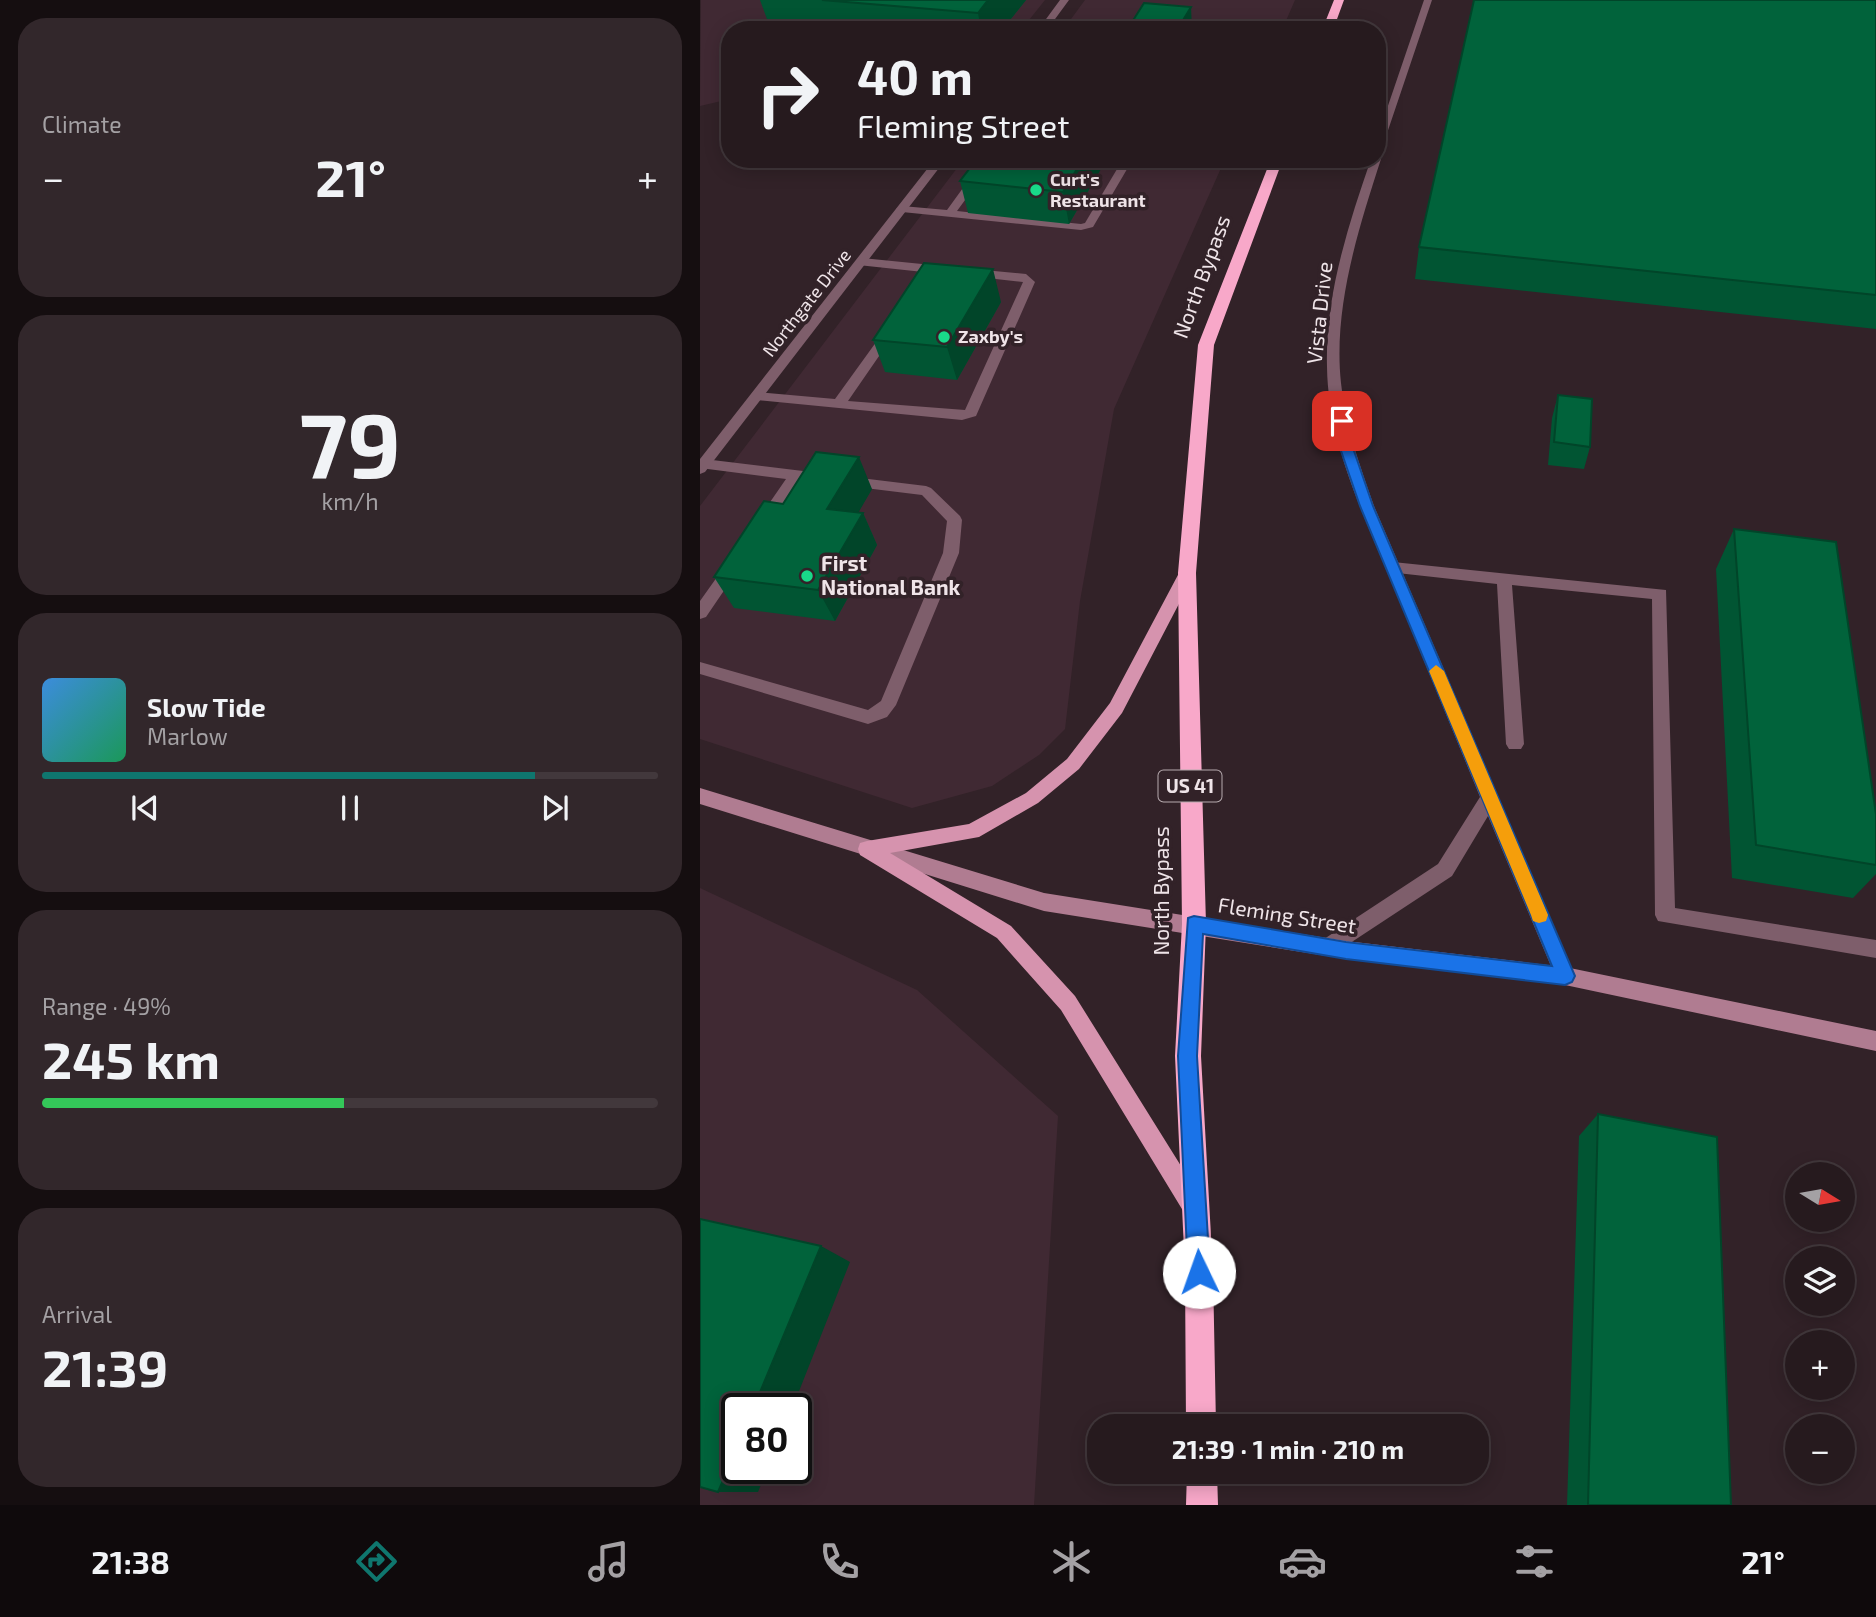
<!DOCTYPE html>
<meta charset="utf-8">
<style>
:root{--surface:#261a1e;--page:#32272b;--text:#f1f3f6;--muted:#a4a1a4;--line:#42383c;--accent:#0f766e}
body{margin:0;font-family:"Exo 2",sans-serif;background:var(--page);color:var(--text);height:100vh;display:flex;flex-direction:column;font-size:26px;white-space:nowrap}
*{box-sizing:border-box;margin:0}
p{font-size:23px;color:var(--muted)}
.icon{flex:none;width:38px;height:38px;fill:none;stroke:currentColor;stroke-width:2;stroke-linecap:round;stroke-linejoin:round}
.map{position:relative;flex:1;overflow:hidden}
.drawer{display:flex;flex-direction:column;gap:18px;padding:18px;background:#150e10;width:700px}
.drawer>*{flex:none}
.top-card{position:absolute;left:21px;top:21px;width:665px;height:147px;border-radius:28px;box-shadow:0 4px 18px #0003,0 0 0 2px var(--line);background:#261a1e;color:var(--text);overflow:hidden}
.needle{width:46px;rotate:101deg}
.tools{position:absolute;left:1085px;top:1162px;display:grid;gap:14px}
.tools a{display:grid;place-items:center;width:70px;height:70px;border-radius:50%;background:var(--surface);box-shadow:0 4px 18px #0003,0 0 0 2px var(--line);font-size:35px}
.speed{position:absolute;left:21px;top:1393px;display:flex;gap:14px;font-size:35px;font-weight:700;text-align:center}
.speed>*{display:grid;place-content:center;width:91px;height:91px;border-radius:50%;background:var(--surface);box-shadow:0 4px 18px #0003,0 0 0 2px var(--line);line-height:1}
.speed .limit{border:4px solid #111;border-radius:10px;background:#fff;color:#111}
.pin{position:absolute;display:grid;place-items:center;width:60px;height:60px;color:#fff;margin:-30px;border-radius:14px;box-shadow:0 4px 10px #0006}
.me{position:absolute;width:77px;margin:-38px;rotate:357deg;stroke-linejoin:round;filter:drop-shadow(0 0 5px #0008)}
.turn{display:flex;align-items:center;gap:24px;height:147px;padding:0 21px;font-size:32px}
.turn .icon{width:91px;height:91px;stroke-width:2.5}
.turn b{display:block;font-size:49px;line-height:60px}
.big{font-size:52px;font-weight:700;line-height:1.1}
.drawer .widget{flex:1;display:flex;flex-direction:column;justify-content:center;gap:10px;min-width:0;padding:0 24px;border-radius:28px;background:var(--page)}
.drawer .dial{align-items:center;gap:0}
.dial b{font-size:91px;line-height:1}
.song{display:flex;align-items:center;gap:21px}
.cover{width:84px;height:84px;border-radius:10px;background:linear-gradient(135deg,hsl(210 70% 55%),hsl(150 70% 35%))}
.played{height:7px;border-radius:4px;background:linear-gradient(90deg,var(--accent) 80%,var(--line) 80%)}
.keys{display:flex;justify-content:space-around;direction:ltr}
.heat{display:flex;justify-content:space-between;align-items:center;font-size:38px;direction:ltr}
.charge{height:10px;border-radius:5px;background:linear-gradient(90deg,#34c759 49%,var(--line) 0)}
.trip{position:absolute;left:387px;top:1414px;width:402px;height:70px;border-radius:28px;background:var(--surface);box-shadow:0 4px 18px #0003,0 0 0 2px var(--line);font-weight:700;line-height:70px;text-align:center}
.tabs{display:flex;height:112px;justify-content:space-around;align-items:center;background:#0f0a0c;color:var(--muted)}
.tabs .icon{width:49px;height:49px}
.tabs .selected{color:var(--accent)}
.tabs b{font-size:32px;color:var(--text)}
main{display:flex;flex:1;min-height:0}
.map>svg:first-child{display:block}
.built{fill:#402933;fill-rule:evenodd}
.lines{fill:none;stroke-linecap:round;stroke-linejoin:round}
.lane{fill:#7e5e6b;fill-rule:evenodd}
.street{fill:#7e5e6b;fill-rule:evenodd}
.secondary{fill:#b07c91;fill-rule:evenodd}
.primary{fill:#d693ae;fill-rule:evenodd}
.highway{fill:#f8a8c9;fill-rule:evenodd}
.wall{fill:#015533}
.shaded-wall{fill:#014529}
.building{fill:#01633b;stroke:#014529;stroke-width:2}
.route{fill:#1a73e8;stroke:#114b97;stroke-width:2}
.slow{fill:#f59e0b}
.poi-dot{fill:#19d989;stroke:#322228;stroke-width:2.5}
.labels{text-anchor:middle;stroke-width:7;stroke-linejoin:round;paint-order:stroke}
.far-poi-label{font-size:18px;font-weight:bold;fill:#efe4e8;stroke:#322228;text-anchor:start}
.far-street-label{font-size:18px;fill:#efe4e8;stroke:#322228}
.shield{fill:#322228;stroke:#b6aaae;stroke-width:2}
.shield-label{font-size:19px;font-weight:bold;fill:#efe4e8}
.street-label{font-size:21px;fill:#efe4e8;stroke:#322228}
.poi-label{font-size:21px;font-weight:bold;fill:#efe4e8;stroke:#322228;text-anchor:start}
</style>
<main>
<section class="drawer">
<div class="widget"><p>Climate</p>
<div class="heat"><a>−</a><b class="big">21°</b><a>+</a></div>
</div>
<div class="widget dial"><b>79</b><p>km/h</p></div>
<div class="widget">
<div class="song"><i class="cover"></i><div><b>Slow Tide</b><p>Marlow</p></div></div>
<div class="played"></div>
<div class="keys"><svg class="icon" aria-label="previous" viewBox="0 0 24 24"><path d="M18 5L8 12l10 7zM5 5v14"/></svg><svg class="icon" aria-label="pause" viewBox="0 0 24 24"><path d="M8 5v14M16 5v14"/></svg><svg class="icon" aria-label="next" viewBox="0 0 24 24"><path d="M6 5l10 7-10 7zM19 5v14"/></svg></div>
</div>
<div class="widget"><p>Range · 49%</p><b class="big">245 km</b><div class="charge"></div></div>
<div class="widget"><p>Arrival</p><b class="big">21:39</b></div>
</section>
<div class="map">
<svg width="1176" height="1505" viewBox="0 0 1176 1505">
<rect width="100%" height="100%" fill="#322228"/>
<path class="built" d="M1,0H345L321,30H30V99L0,106Z
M385,0H595L582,30H363Z
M264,159H525L414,409L380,601L365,729L339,755L292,786L212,808L0,739V506Z
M0,888L217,990L358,1116L334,1505H0ZM37,1409H96V1468H37Z"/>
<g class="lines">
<path class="lane" d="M346,23L400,27L404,30L343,28L341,26Z
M284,159H295L257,211L381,224L385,223L423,159H433L393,227L381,230L202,212L196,209L202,206L247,210Z
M162,258L242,266L248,270L242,274L158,265L156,262Z
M273,269L326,274L335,282L276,416L262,420L57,400L50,396L57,392L135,399L187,327L191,326L197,330L148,401L265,410L323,282L269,276V270Z
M4,459L226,486L231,488L260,516L262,520L259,553L196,705L187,717L168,724L0,674V662L168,710L181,701L243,553L247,521L222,495L100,480L69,525L64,526L57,521L86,479L0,468V460Z
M32,561L40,567L6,617L0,619V601L27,563Z
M693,562L966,590L975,908L1176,940V958L958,921L955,915L952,599L812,585L824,744L821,749H809L806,744L797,584L688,572L685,568L688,564Z"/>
<path class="street" d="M360,0H369L347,30H338Z
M724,0H732L679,157L681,159C658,230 633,308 641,383C645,425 660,466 674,506L875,976L872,983L865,985L858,983L788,816L752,876L635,953L628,956L621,953L618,947L621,941L738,864L780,797C751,726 722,656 693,585C664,516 628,443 627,367C625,296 648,226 671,159H677V138Z
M235,159H246L5,472L0,474V459Z"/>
<path class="secondary" d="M0,788L344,893L646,941L865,967L1176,1031V1051L865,985L646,959L344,911L0,804Z"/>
<path class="primary" d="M487,567L495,573L422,713L379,769L338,803L279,837L190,853L311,926L375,996L501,1198L504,1206L501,1214L493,1217L485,1214L361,1010L297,938L160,855L158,849L160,843L167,841L269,824L326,793L367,759L410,703L479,573Z"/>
<path class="highway" d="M634,0H644L633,30H622Z
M571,159H583L514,345L496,573L506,924L501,1056L513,1272L516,1426H486L485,1272L475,1056L482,924L478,573L498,345Z
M487,1472H517L518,1505H486Z"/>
</g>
<path class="wall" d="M60,0H326L302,30H71Z
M1176,0V329L715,279L719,247Z
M402,167L369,224L268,213L260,181Z
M301,302L257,380L185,372L173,340Z
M858,395L890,447L884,469L848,465L852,418Z
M172,489L158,512L163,513L177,545L135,621L34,608L14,577Z
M1034,529L1176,814V874L1153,898L1032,878L1016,569Z
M898,1114L1031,1505H867L879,1136Z"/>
<path class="shaded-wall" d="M288,0H326L302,30H281L278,13Z
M491,7L492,30H477Z
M383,159H401L402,167L369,224L363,192Z
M293,269L301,302L257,380L247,347Z
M159,457L172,489L142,541L127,509Z
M163,513L177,545L135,621L118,590Z
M121,1246L150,1262L92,1409H53Z
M37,1448V1468H68L58,1492H18Z"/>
<path class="building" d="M122,0H288L278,13Z
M774,0H1176V295L719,247Z
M444,3L491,7L477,30H427Z
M277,159H383L363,192L260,181Z
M224,263L293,269L247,347L173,340Z
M858,395L892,399L890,447L854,442Z
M116,452L159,457L127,509L163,513L118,590L14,577L64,501L83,504Z
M1034,529L1136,542L1176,814V865L1056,845Z
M898,1114L1017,1137L1031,1505H888Z
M0,1219L121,1246L53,1409H37V1448L18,1492L0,1487Z"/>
<path class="route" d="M642,417L648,421L653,448L673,506L875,976L872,982L865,985L646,959L503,934L497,1056L510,1272L506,1280L499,1283L491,1280L488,1272L478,1056L488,918L494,916L646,942L852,966L660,506L640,448L636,421Z"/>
<path class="slow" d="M736,665L744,671L848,915L846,921L839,923L833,921L831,915L729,671Z"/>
<g class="poi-dot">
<circle cx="336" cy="190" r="7"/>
<circle cx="244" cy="337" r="7"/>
<circle cx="107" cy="576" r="7"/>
</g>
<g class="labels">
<g class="far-poi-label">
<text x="350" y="186">Curt's<tspan x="350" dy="21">Restaurant</tspan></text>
<text x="258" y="343">Zaxby's</text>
</g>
<g class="far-street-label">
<text transform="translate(107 303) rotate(-52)" y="6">Northgate Drive</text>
</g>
<rect class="shield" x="458.5" y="770.5" width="63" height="31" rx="5"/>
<g class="shield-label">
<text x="490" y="793">US 41</text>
</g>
<g class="street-label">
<text transform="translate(502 277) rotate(-70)" y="7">North Bypass</text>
<text transform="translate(620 313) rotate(-84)" y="7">Vista Drive</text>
<text transform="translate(462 891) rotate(-90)" y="7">North Bypass</text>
<text transform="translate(587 916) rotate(9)" y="7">Fleming Street</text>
</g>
<g class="poi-label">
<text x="121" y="571">First<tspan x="121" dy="24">National Bank</tspan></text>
</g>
</g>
</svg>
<div class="tools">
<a><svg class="needle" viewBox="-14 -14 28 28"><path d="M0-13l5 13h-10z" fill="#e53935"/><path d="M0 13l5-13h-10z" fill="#a4a1a4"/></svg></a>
<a><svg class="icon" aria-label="layers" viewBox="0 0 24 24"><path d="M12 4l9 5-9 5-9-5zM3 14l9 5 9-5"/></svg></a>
<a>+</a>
<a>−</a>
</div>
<div class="speed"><div class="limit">80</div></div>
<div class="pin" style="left:642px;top:421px;background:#d93025"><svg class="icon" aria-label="arrive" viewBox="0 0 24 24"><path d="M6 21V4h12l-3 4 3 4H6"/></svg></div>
<svg class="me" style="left:499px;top:1272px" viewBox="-20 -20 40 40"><circle r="19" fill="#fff"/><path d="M0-13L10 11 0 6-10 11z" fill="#1a73e8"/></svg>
<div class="trip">21:39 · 1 min · 210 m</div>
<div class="top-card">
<div class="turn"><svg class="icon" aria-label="right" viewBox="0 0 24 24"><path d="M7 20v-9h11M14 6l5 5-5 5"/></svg><div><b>40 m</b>Fleming Street</div></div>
</div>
</div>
</main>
<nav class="tabs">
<b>21:38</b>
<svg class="icon selected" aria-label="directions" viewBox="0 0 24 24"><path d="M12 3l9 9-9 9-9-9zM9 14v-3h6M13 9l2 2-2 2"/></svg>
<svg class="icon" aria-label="music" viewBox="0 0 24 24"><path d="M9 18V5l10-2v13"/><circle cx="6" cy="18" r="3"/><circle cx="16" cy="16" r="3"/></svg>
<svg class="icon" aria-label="phone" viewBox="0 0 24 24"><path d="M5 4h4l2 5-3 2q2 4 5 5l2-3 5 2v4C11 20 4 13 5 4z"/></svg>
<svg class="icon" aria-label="climate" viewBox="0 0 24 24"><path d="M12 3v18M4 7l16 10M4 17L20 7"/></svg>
<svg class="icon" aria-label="car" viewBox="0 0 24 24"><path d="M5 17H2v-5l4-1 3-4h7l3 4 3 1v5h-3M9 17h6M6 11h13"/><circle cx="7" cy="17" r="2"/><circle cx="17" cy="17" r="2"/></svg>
<svg class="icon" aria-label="filters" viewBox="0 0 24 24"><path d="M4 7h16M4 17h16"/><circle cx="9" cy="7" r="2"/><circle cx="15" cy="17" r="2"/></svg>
<b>21°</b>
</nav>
